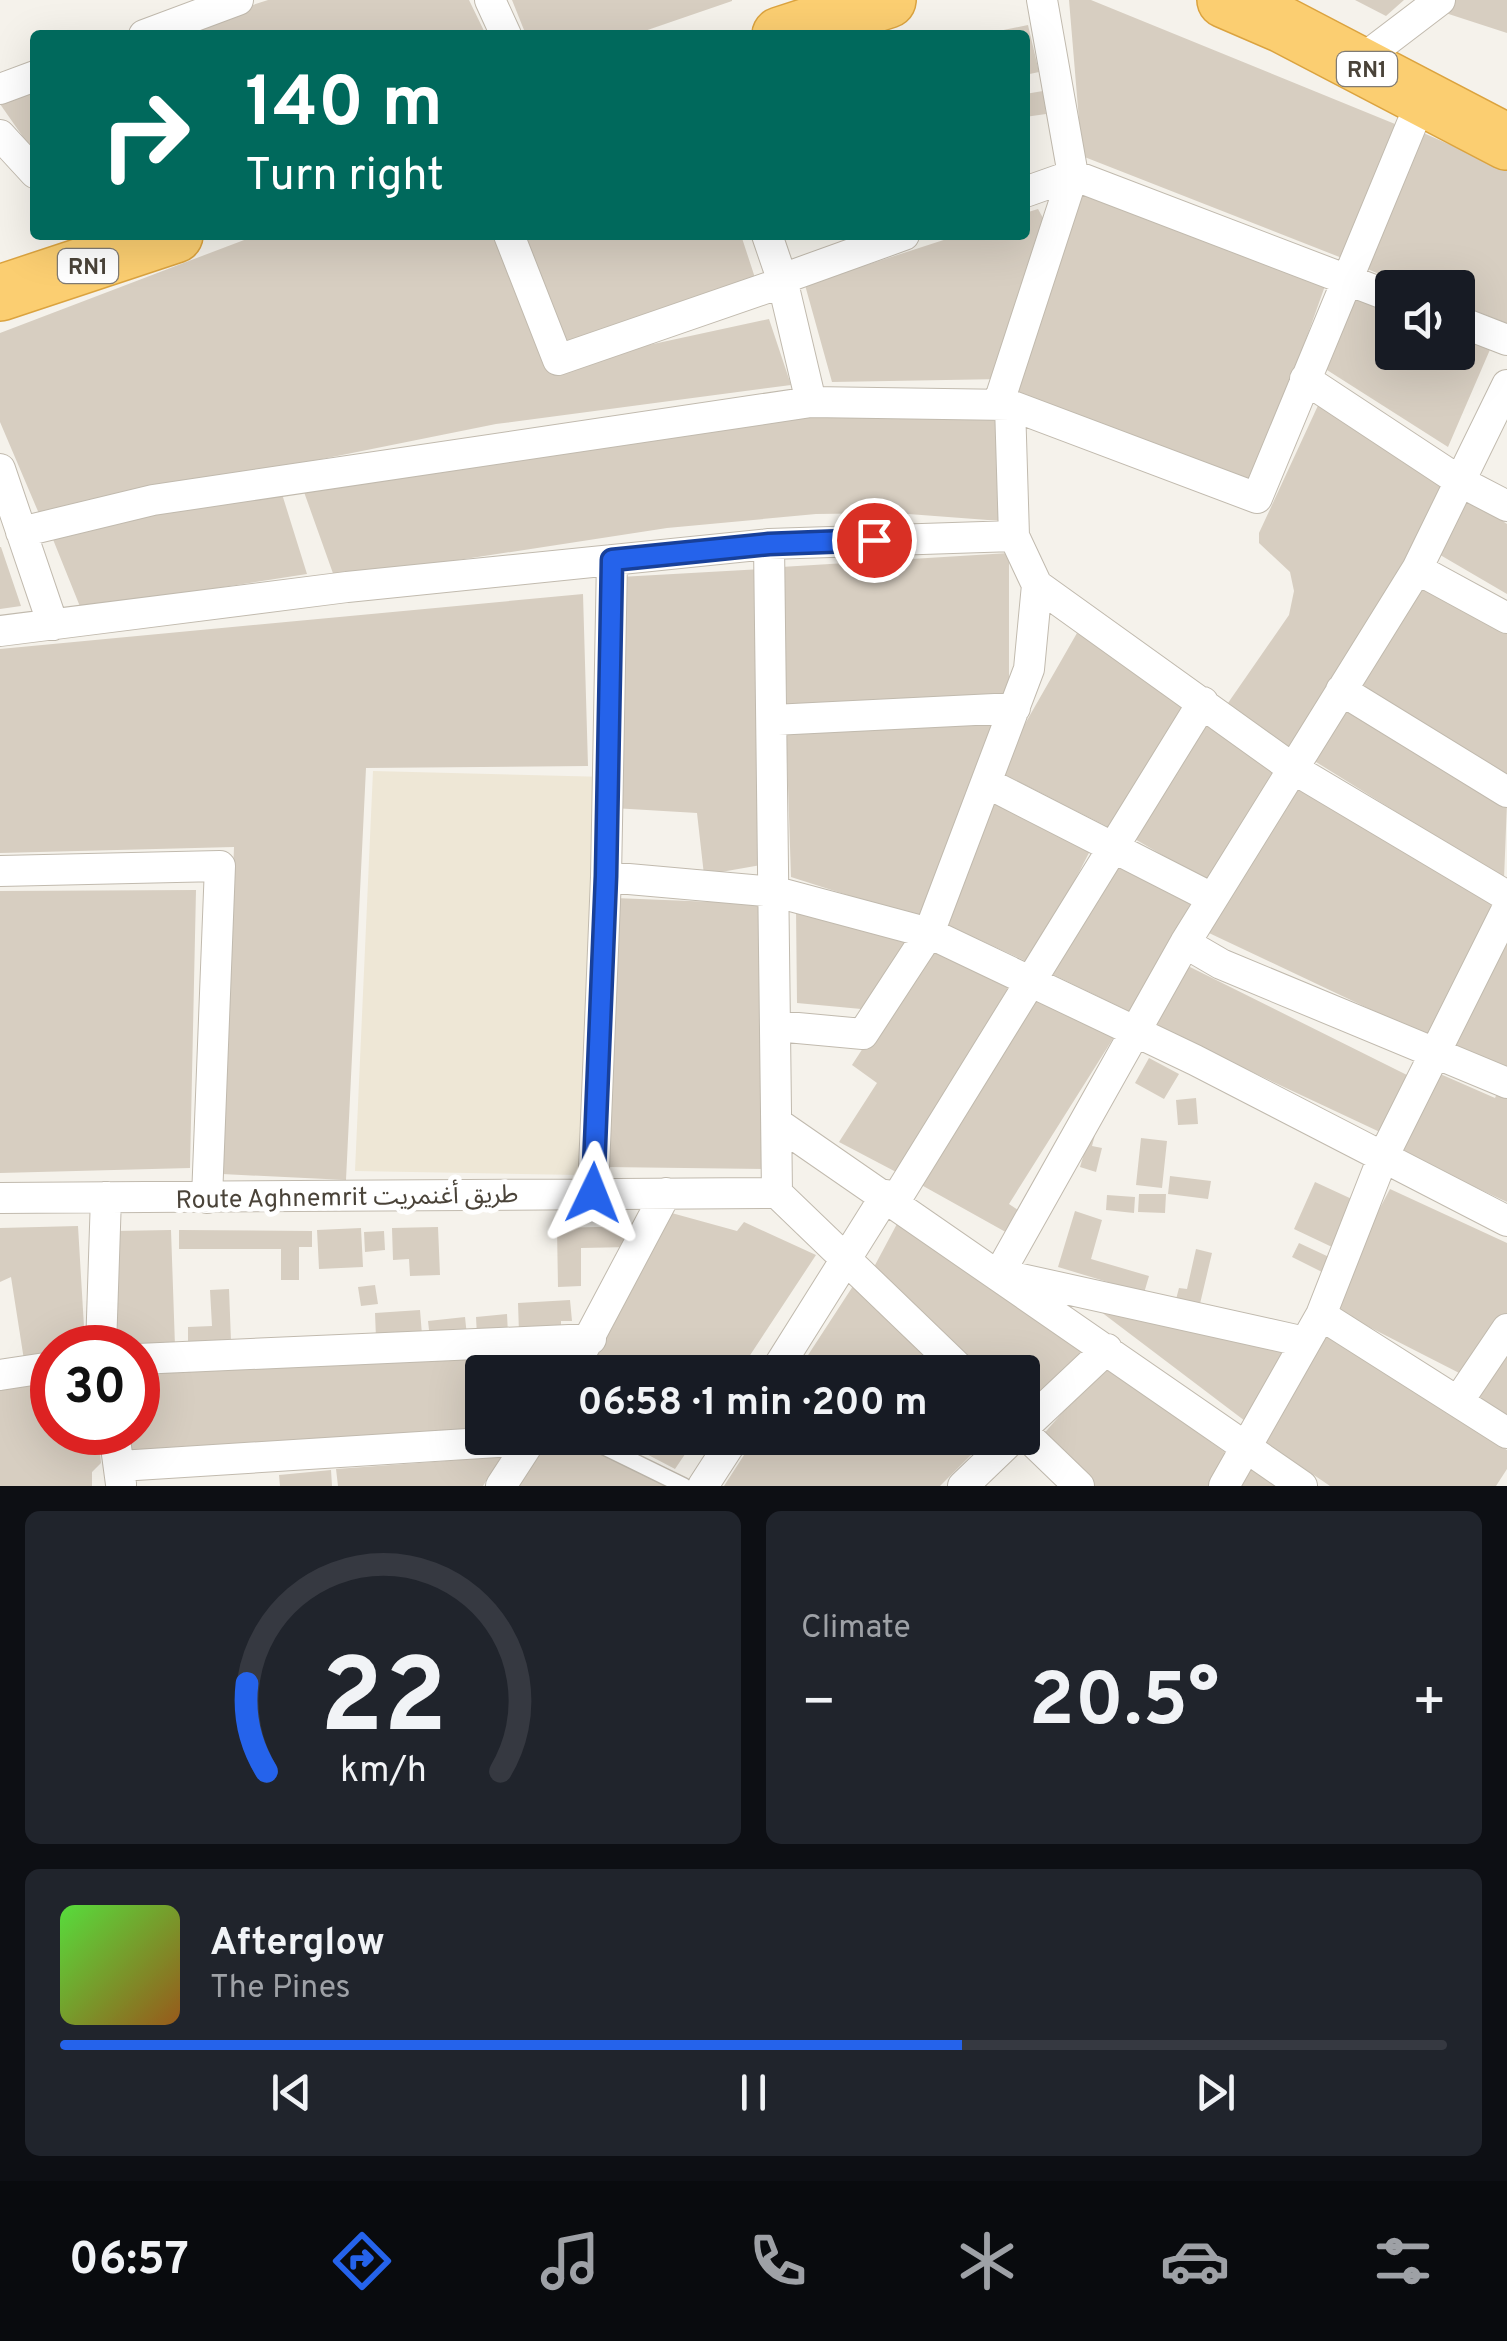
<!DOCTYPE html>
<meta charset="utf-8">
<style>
:root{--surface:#171b24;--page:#20242c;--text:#f1f3f6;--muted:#9ea1a6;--line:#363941;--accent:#2563eb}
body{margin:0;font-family:Overpass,"Noto Sans Arabic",sans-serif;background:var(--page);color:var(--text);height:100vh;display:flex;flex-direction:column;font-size:38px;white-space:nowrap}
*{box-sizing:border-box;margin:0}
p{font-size:32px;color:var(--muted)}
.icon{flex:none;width:55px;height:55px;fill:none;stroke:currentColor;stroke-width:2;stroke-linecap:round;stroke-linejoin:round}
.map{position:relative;height:1486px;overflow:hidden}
.sheet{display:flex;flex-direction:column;gap:25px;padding:25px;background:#0d0f14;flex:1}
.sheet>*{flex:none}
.banner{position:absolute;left:30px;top:30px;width:1000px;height:210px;border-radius:10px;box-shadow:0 10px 40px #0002;background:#00695c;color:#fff;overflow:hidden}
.tools{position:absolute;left:1375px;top:270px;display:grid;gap:20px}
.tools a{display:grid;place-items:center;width:100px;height:100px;border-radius:10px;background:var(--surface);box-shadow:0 10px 40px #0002;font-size:50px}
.speed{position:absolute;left:30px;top:1325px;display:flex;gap:20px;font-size:50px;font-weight:700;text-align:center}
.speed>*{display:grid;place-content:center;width:130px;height:130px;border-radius:50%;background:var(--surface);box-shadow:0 10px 40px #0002;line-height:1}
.speed .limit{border:15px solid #d22;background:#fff;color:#111}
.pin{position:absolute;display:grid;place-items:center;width:85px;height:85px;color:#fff;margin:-42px;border:5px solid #fff;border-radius:50%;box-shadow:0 2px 10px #0007}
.me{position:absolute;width:110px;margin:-55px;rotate:2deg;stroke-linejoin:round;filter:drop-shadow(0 0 8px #0008)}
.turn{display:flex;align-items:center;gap:35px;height:210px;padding:0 50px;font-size:45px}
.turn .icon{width:130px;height:130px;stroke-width:2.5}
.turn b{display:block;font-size:70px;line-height:85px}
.big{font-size:75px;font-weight:700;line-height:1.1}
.sheet .widget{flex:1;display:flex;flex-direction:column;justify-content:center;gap:15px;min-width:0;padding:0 35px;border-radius:15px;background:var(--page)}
.sheet .dial{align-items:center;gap:0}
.dial svg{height:260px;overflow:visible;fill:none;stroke:var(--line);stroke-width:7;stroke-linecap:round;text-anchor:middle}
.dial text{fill:var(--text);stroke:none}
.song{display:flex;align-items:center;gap:30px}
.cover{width:120px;height:120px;border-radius:15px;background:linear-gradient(135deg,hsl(110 70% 55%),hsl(30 70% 35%))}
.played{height:10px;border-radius:5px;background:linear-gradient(90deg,var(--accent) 65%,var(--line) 65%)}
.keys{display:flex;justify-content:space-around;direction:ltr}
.heat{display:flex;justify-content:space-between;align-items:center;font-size:55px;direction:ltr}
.sheet .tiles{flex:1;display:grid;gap:25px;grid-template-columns:1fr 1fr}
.widget:last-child{grid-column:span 2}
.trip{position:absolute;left:465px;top:1355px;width:575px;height:100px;border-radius:10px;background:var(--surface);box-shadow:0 10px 40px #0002;font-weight:700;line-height:100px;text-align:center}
.tab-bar{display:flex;height:160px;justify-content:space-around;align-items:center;background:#090b0e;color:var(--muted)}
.tab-bar .icon{width:70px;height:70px}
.tab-bar .current{color:var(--accent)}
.tab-bar b{font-size:45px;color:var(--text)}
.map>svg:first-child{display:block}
.education{fill:#eee7d6}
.building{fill:#d7cec1}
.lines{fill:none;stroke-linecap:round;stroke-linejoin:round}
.lane-casing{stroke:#c1baae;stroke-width:18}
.street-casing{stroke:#c1baae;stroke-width:32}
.highway-casing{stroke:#dba33f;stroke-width:58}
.lane{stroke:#fff;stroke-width:15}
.street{stroke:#fff;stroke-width:30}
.highway{stroke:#fbce71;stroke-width:55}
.route-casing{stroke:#184099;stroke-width:25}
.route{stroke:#2563eb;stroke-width:18}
.labels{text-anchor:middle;stroke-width:10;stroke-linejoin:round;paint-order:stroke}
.shield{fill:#fff;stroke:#807b74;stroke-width:2.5}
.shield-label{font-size:22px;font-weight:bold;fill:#4a4339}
.street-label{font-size:25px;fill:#4a4339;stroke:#fff}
</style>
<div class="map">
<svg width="1507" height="1486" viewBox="0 0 1507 1486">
<rect width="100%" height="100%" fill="#f5f2eb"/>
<path class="education" d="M373,771L608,777L579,1175L355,1171Z"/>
<path class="building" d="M268,0H469L486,35H185L182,28Z
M512,0H732V1L633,35H526Z
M1069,0H1091L1395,124L1342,258L1082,156Z
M1355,0H1404L1386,16Z
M1444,0H1507V33L1424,6Z
M1028,25L1039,72L1025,75V35L989,33Z
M35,89V154L0,104Z
M1043,91L1046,114L1025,117V94Z
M1419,131L1507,170V326L1458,308V288H1410L1361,266Z
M1080,189L1326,283L1255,483L1012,392Z
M1038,209L1048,227L1003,379L832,382L805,285L959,235H1025V213Z
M257,235H500L547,367L769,319L791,385L496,424L40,516L0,422V333Z
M517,235H741L758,287L559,347Z
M1349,292L1392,309V352H1458V333L1492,345L1448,447L1316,363Z
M1321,399L1453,482L1291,749L1228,703L1289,615L1294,591L1290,572L1259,543V533Z
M810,417L1001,418V521L895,513L816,514L667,528L335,579L304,492Z
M282,494L307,574L81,609L50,532Z
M1462,494L1507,524V594L1430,549Z
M0,547H1L21,606L0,609Z
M1009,553V695L787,704L781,567Z
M762,569L761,865L704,875L697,813L613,808L620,577Z
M1419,584L1507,629V776L1352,694Z
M583,594L588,766L366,768L346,1180L222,1174L234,847L0,853V649Z
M1077,633L1188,701L1112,829L998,771Z
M1342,703L1507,803L1504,879L1308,757Z
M1203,714L1279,764L1210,883L1128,835Z
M995,717L922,919L791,877L786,724Z
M1300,779L1498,900L1433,1039L1209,933Z
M998,797L1093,845L1032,964L938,921Z
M1118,859L1196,895L1130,1012L1048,972Z
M196,890L190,1168L0,1173V891Z
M615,898L766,904L768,1169L606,1167Z
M796,908L913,937L872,1010L797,1003Z
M1507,938V1071L1454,1047Z
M931,943L1011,983L898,1173L839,1142L877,1083L852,1065Z
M1188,966L1409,1076L1382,1133L1152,1025Z
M1033,999L1114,1037L1009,1204L1024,1214L1011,1235L916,1182Z
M1149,1058L1179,1074L1164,1099L1135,1083Z
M1438,1073L1495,1098L1500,1087L1507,1090V1202L1397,1151Z
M1196,1098L1198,1124L1178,1125L1176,1100Z
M1091,1130L1096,1131L1092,1146L1102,1148L1096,1172L1080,1167Z
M1141,1138L1167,1141L1162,1188L1136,1185Z
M1170,1176L1211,1181L1208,1199L1168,1194Z
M1315,1182L1354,1200L1332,1247L1294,1229Z
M1390,1189L1507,1243V1313L1469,1378L1328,1306Z
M1139,1194H1166L1165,1213L1138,1212Z
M1107,1195L1135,1197L1134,1213L1106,1210Z
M1075,1211L1102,1220L1091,1259L1149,1276L1144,1293L1058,1267Z
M668,1212L737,1231L744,1222L816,1255L739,1372H580Z
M898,1222L1085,1348L1028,1417L1022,1412V1372H982L874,1267Z
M78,1226L85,1344L52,1348V1353L24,1360L11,1277L0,1282V1228Z
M636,1226L630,1247L581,1248V1286L558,1287L557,1228Z
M438,1227L440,1275L410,1276L409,1259L393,1260L392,1228Z
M361,1228L363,1267L319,1269L317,1230Z
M171,1230L175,1346L118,1348L114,1231Z
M179,1230L312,1231V1247H299V1280H281V1249H179Z
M384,1231L385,1250L365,1252L364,1232Z
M1299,1243L1329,1257L1322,1272L1292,1257Z
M1196,1249L1212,1253L1199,1308L1175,1303L1179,1288L1187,1289Z
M855,1283L948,1372H797Z
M375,1285L378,1304L361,1306L358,1287Z
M229,1289L231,1341L188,1343V1327L212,1326L210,1290Z
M1084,1299L1288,1345L1249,1424Z
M570,1300L572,1321H561V1331L519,1333L518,1303Z
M420,1310L422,1335L376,1338L375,1313Z
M507,1314L508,1334L477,1336L476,1317Z
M465,1317L467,1336L430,1339L428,1321Z
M1323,1326L1507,1450V1469L1496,1486H1330L1261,1439Z
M561,1350L550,1372H482V1431L131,1454L130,1432H138V1369Z
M1507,1350V1418L1473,1396Z
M1104,1365L1233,1458L1217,1486H1094L1041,1437Z
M52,1376V1432H98L101,1463L92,1472V1486H0V1384Z
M542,1438H572L673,1486H517Z
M616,1438H696L675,1469Z
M755,1438H988L940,1486H724Z
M501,1457L483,1486H338L336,1469Z
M1248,1466L1276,1486H1238Z
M331,1470L332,1486H280L279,1475Z"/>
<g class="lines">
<defs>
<path id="lane" d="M586,1438L684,1486"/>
<path id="street" d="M490,0L506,35
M144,35L238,0
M1356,64L1440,0
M0,89L35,76
M0,135L35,173
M1025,192L1073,175L1392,297
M509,235L558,360L784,282
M767,235L782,279
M1458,321L1507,340
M1305,379L1461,482L1507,506
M811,402L782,279L904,235
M998,405L1073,175L1042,0
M1010,405L1257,498L1423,97
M0,469L53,625
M21,532L153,500L811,402L1010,405L1014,536L769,544L777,1193
M1417,569L1507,385
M1037,585L1292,768L1507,896
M0,631L347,587L769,544
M1341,690L1507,792
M773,720L1015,708
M987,783L1212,898
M0,871L220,866L207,1198
M606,877L612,560
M1185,943L1417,569L1507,618
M776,1026L863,1034L929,933L1029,669L1037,585L1014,536
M777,1123L1302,1486
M593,1193L606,877L776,892L929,933L1195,1060L1507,1221
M0,1198L777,1193L963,1372
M895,1201L1203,702
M1321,1315L1507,1433
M1305,1342L999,1274L1185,943L1221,964L1507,1083
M101,1348L106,1197
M138,1359L591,1339
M571,1372L666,1193
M775,1372L886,1195
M0,1375L52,1367
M1459,1400L1507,1329
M1022,1429L1107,1349
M1022,1431L1079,1486
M114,1432L121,1484
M120,1466L530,1440
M501,1486L532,1438
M703,1486L734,1438
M963,1486L1013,1438
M1224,1486L1321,1315L1383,1157L1507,909"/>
<path id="highway" d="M1225,0L1283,25L1507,142
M780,35L888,0
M0,293L175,235"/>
</defs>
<use href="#lane" class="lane-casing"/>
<use href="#street" class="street-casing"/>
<use href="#highway" class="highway-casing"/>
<use href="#lane" class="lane"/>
<use href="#street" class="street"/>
<use href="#highway" class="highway"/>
</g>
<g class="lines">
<defs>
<path id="route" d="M593,1193L606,876L612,560L769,544L874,540"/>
</defs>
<use href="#route" class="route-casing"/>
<use href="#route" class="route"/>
</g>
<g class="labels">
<g class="shield">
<rect x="1337" y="52" width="60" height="34" rx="8"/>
<rect x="58" y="249" width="60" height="34" rx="8"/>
</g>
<g class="shield-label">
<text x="1367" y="77">RN1</text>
<text x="88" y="274">RN1</text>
</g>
<g class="street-label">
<text transform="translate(347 1196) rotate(-1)" y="9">Route Aghnemrit طريق أغنمريت</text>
</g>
</g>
</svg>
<div class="tools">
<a><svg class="icon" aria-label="sound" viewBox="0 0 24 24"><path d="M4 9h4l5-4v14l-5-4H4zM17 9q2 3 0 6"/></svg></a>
</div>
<div class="speed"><div class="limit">30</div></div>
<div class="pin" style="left:874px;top:540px;background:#d93025"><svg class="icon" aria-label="arrive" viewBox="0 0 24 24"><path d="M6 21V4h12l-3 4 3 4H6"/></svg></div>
<svg class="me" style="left:593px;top:1193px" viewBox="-20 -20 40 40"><path d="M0-17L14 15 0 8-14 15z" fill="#2563eb" stroke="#fff" stroke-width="4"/></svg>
<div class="trip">06:58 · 1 min · 200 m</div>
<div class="banner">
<div class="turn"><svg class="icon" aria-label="right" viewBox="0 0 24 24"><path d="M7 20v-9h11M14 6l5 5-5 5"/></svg><div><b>140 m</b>Turn right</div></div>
</div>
</div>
<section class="sheet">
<div class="tiles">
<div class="widget dial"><svg viewBox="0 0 100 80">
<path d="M14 69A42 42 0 1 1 86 69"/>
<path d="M14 69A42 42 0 0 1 8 42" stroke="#2563eb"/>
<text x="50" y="56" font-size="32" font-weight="700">22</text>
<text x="50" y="72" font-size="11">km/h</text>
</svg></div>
<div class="widget"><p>Climate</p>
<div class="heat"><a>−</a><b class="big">20.5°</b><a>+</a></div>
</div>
<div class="widget">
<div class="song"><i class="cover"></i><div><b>Afterglow</b><p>The Pines</p></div></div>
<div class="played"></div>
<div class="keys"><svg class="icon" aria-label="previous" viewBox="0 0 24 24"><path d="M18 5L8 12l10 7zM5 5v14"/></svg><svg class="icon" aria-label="pause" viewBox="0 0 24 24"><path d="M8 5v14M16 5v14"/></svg><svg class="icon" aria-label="next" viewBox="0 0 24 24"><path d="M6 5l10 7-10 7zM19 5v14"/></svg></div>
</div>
</div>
</section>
<nav class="tab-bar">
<b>06:57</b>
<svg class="icon current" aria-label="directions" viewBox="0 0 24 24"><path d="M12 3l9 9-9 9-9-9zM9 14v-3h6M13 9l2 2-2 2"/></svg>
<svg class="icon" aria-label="music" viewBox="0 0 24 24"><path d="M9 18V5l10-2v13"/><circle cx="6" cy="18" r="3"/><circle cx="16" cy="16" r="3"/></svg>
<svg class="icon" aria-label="phone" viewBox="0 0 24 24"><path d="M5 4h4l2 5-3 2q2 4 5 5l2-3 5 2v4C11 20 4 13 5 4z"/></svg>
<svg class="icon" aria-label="climate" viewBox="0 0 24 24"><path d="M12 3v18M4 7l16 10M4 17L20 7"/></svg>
<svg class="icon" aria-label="car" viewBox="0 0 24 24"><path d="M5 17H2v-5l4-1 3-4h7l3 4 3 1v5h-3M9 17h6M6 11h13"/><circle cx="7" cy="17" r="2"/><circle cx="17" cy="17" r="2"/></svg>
<svg class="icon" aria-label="filters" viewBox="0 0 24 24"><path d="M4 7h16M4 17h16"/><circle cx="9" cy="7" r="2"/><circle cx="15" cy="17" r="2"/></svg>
</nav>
